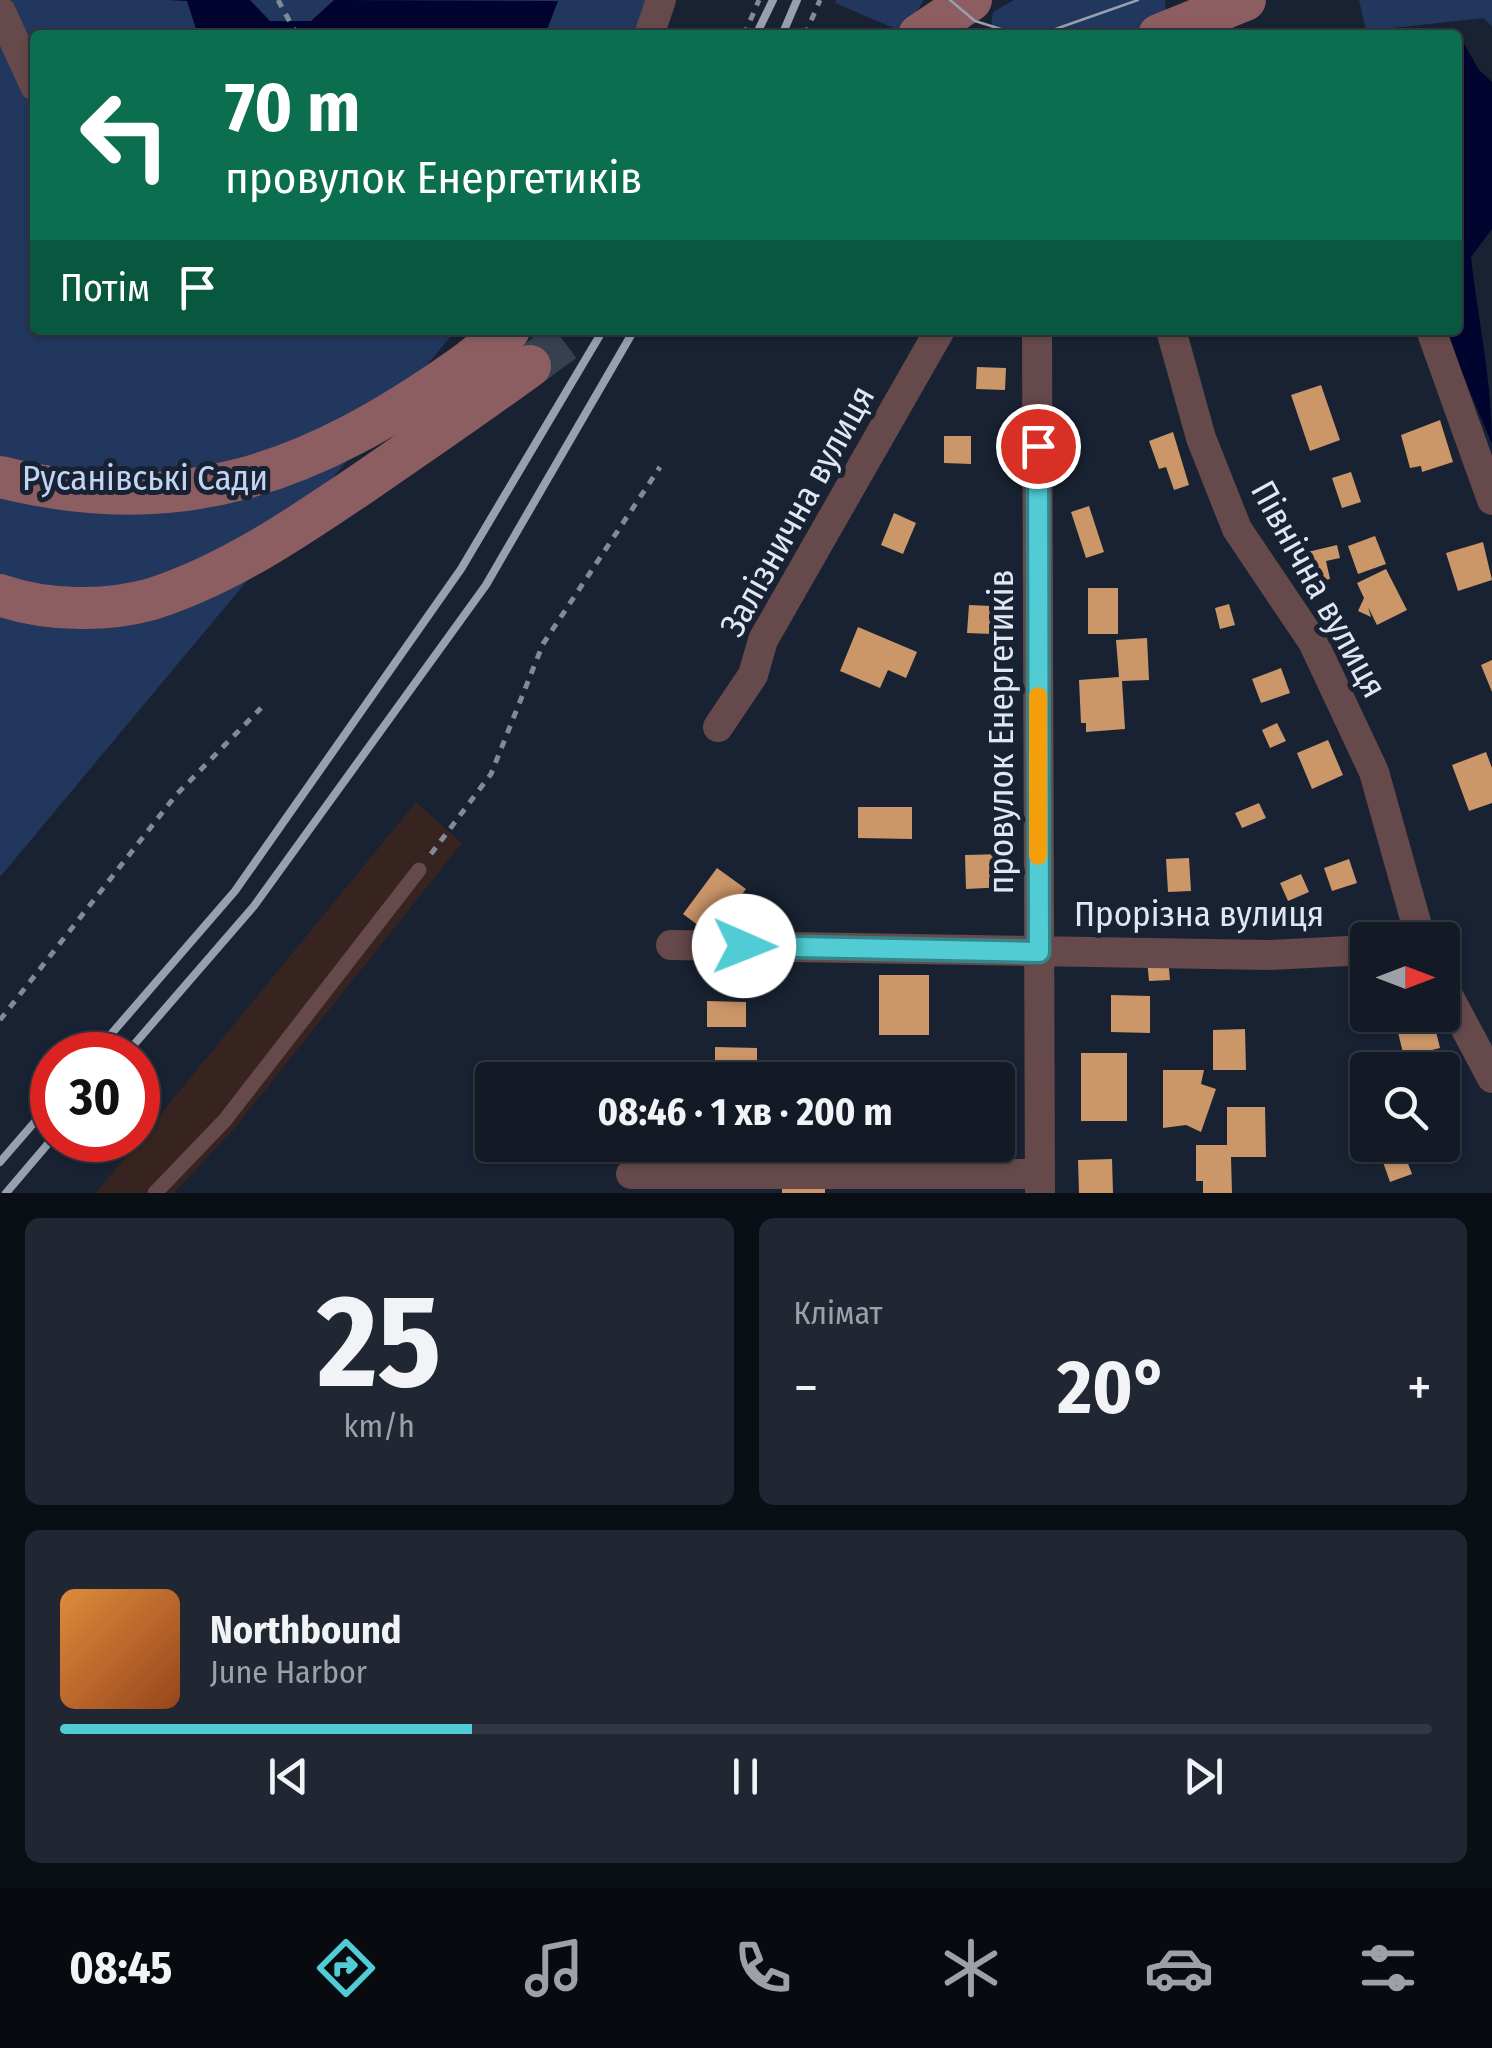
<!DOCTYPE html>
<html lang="uk">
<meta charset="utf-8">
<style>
:root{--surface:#131a26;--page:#202732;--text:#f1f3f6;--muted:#9da1a7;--line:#323843;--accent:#51ccd4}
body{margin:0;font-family:"Fira Sans Condensed",sans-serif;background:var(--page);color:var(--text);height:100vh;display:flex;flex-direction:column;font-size:38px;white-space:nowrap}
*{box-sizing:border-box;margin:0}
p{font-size:32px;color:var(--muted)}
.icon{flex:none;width:55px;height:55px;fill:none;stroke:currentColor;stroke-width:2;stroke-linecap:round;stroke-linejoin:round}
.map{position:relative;height:1193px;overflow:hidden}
.details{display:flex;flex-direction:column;gap:25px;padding:25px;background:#0a0e15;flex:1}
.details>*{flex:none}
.banner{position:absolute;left:30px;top:30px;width:1432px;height:305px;border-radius:10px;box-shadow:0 2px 8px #0004,0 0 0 2px var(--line);background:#0b6e4f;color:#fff;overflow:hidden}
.needle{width:65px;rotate:90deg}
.tools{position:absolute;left:1350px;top:922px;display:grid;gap:20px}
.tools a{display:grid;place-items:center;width:110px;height:110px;border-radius:10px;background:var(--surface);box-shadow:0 2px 8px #0004,0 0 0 2px var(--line);font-size:50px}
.speed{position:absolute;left:30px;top:1032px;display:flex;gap:20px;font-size:50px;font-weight:700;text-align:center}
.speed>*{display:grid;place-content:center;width:130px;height:130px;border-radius:50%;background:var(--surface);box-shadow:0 2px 8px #0004,0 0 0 2px var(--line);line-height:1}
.speed .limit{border:15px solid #d22;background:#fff;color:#111}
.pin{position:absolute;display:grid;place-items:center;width:85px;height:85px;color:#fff;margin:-42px;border:5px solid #fff;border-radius:50%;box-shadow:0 2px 10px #0007}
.me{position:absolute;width:110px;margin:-55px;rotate:91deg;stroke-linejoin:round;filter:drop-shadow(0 0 8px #0008)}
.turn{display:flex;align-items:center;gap:35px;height:210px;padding:0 30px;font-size:45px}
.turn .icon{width:130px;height:130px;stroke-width:2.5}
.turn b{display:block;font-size:70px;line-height:85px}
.then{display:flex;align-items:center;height:95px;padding:0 30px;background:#0003;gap:20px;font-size:38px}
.big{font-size:75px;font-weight:700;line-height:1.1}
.details .tile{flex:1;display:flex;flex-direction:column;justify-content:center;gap:15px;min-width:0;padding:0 35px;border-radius:15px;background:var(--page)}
.details .dial{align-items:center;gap:0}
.dial b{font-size:130px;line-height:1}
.song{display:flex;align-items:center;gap:30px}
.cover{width:120px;height:120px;border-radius:15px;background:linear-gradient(135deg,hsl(30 70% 55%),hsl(20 70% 35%))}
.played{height:10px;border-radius:5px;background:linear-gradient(90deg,var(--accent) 30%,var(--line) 30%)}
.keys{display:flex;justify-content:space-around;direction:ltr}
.heat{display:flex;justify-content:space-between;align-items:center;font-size:55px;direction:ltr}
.details .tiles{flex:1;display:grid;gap:25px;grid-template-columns:1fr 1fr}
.tile:last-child{grid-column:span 2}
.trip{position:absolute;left:475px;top:1062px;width:540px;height:100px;border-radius:10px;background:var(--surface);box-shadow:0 2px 8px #0004,0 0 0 2px var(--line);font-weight:700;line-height:100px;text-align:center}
.menu{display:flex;height:160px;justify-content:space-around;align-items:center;background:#080a0f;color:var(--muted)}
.menu .icon{width:70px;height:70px}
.menu .active{color:var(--accent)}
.menu b{font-size:45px;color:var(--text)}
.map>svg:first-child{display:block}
.industrial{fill:#372420}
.green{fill:#22375d}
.water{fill:#00042e}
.building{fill:#cb9668}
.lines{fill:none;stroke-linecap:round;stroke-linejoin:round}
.secondary-tunnel{stroke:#37404f;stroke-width:42;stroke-dasharray:42 21;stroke-linecap:butt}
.path{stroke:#828997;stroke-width:5;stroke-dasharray:8 8;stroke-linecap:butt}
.service{stroke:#66494a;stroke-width:15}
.minor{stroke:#66494a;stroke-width:30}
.secondary{stroke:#8c5e61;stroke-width:42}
.tram{stroke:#98a0ad;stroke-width:2.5}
.rail{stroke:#98a0ad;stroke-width:8}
.route-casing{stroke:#35858a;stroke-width:25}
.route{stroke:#51ccd4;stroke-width:18}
.slow{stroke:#f59e0b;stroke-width:18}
.labels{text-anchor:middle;stroke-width:10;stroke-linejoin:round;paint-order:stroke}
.park-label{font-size:35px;fill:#c2d5f4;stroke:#192232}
.street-label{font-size:35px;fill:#e0e7f2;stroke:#192232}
</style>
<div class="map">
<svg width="1492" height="1193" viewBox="0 0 1492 1193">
<rect width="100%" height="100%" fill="#192232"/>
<path class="industrial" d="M416,802L462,843L234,1129L174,1193H96Z"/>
<path class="green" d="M0,0H650L636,35H35V330H456L0,877Z
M836,0H924L912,19L896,29L835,3Z
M1014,0H1165L1167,21L1131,35H990L993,12Z
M1359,0H1492V26L1483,18L1366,31Z"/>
<path class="water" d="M169,0H250L270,21H311L334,0L558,1L545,35H198L187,1Z
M1457,32L1479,70L1492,82V229L1471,257C1478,320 1492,381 1492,444L1444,330H1458V35H1432Z"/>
<path class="building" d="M977,367L1006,368L1005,390L976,389Z
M1321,385L1340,440L1310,451L1291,395Z
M1440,420L1453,462L1422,472L1421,466L1410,468L1401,435Z
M1173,432L1189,485L1174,490L1166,467L1159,469L1149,441Z
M944,436H971V464L944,463Z
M1351,472L1361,502L1342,508L1332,478Z
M1089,506L1104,552L1086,558L1071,512Z
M894,513L916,523L903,554L881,545Z
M1375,536L1386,564L1358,574L1348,546Z
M1483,542L1492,580L1458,591L1446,553Z
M1337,545L1340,558L1326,561L1330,579L1312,583L1308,568L1299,571L1295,555Z
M1386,569L1407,610L1377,625L1368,607L1371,617L1358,611L1364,598L1357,583Z
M1088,588H1118V634H1088Z
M1229,604L1235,625L1220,629L1215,608Z
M969,605L992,606V634L967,633Z
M858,627L917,652L906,678L888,670L880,688L840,671Z
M1147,638L1149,680L1122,681L1125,729L1086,732V723H1081L1079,680L1119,677L1116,640Z
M1492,660V692L1481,665Z
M1281,668L1290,693L1261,703L1252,679Z
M1277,723L1286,741L1270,748L1262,730Z
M1328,740L1343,775L1312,789L1297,753Z
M1486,752L1492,768V803L1469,811L1452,765Z
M1259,803L1266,818L1242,828L1235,813Z
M858,807H912V839L858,838Z
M1004,854L1006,887L966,889L965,855Z
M1189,858L1191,891L1168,892L1166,859Z
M1349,859L1357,883L1332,891L1324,868Z
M717,868L746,889L728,914L722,910L706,931L683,914Z
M1301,874L1309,892L1288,901L1280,883Z
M1168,958L1170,980L1149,981L1147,959Z
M879,975H929V1035H879Z
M1111,995L1150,996V1033L1111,1032Z
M707,1001L746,1002V1027H707Z
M1432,1015L1440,1048L1404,1057L1396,1024Z
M1245,1029L1246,1070H1213V1030Z
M715,1047L757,1048V1080H715Z
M1081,1053H1127V1121H1081Z
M1456,1056L1460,1080L1442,1083V1070H1433L1432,1060Z
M1163,1070H1204L1201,1084L1216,1089L1201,1132L1186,1125L1163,1128Z
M1227,1107H1265L1266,1157H1231L1232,1193H1203V1181H1196V1145H1227Z
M998,1114H1011V1162H936V1145H998Z
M853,1145H880V1158H853Z
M1377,1145H1401L1412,1174L1390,1182Z
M1112,1159L1113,1193H1079L1078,1160Z
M825,1181V1193H782V1182Z"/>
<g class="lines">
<path class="secondary-tunnel" d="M530,366L579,330"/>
<path class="path" d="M278,0L297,35
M744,35L759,0
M805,35L820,0
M431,854L491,774L543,644L660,467
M0,1020L176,795L261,708"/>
<path class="service" d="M155,1193L225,1120L419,870"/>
<path class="minor" d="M1,12L35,86
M649,35L661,0
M1037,330L1040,1193
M1171,330L1201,438L1237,529L1313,642L1374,772L1421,940
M1431,330L1492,500
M718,727L753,675L763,640L940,330
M671,945L1270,955L1368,950
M1442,984L1492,1078
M631,1174H1038"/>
<path class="secondary" d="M919,35L971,0
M1159,35L1245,0
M0,477C182,522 311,473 460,368C477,356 492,342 509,330
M0,595C45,611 106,612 152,599C227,575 295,529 360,485C417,446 474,407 530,366"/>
<path class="tram" d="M950,0L975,21L1020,35
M1026,35L1047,32L1138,0"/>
<path class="rail" d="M756,35L773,0
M782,35L797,0
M93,1055L235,891L461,569L603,330
M125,1055L254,906L486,585L634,330
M0,1162L52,1102
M6,1193L52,1139"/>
</g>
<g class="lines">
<defs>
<path id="route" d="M744,946L1039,952L1038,446"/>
</defs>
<use href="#route" class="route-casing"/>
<use href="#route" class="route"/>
<path class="slow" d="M1038,696V856"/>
</g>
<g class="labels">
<g class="park-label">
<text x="145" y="490">Русанівські Сади</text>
</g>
<g class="street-label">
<text transform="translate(797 511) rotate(-61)" y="12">Залізнична вулиця</text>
<text transform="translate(1319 589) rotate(61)" y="12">Північна вулиця</text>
<text transform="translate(1001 732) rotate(-90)" y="12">провулок Енергетиків</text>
<text x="1199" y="926">Прорізна вулиця</text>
</g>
</g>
</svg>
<div class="tools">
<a><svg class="needle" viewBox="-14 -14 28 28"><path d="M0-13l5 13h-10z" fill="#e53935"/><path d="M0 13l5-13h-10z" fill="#9da1a7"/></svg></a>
<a><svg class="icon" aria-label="search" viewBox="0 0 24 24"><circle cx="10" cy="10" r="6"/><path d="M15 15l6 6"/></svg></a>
</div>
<div class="speed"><div class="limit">30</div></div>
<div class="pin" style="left:1038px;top:446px;background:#d93025"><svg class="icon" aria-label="arrive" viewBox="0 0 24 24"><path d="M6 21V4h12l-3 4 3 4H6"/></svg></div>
<svg class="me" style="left:744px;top:946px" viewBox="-20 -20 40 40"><circle r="19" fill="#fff"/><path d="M0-13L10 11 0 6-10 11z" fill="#51ccd4"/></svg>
<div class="trip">08:46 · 1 хв · 200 m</div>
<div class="banner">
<div class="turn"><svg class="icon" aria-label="left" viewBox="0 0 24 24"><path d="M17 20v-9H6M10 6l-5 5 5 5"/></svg><div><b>70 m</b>провулок Енергетиків</div></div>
<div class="then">Потім<svg class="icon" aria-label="arrive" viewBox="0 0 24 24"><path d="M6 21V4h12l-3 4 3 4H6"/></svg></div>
</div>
</div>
<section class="details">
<div class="tiles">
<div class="tile dial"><b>25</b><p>km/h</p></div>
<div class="tile"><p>Клімат</p>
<div class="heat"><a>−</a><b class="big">20°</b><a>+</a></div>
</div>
<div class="tile">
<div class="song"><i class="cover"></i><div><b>Northbound</b><p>June Harbor</p></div></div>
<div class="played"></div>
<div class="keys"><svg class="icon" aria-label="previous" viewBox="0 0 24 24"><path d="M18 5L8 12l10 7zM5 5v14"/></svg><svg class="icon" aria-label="pause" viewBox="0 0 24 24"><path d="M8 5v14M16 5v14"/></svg><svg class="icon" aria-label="next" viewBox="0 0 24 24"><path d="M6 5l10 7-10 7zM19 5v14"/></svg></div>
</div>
</div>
</section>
<nav class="menu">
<b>08:45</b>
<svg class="icon active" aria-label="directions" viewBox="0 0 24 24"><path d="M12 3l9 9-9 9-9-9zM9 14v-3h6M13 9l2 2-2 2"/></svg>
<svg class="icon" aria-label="music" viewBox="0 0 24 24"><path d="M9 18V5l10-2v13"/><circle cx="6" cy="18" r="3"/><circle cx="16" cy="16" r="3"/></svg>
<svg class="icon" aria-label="phone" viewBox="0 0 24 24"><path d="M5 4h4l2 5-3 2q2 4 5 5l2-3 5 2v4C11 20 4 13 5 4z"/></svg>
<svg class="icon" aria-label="climate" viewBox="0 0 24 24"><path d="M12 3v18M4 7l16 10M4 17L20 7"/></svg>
<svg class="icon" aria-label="car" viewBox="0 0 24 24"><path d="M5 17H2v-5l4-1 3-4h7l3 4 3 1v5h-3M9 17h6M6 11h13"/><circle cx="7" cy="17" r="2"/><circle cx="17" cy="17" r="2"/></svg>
<svg class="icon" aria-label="filters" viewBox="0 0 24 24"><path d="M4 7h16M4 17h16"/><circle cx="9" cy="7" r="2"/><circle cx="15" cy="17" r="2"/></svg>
</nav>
